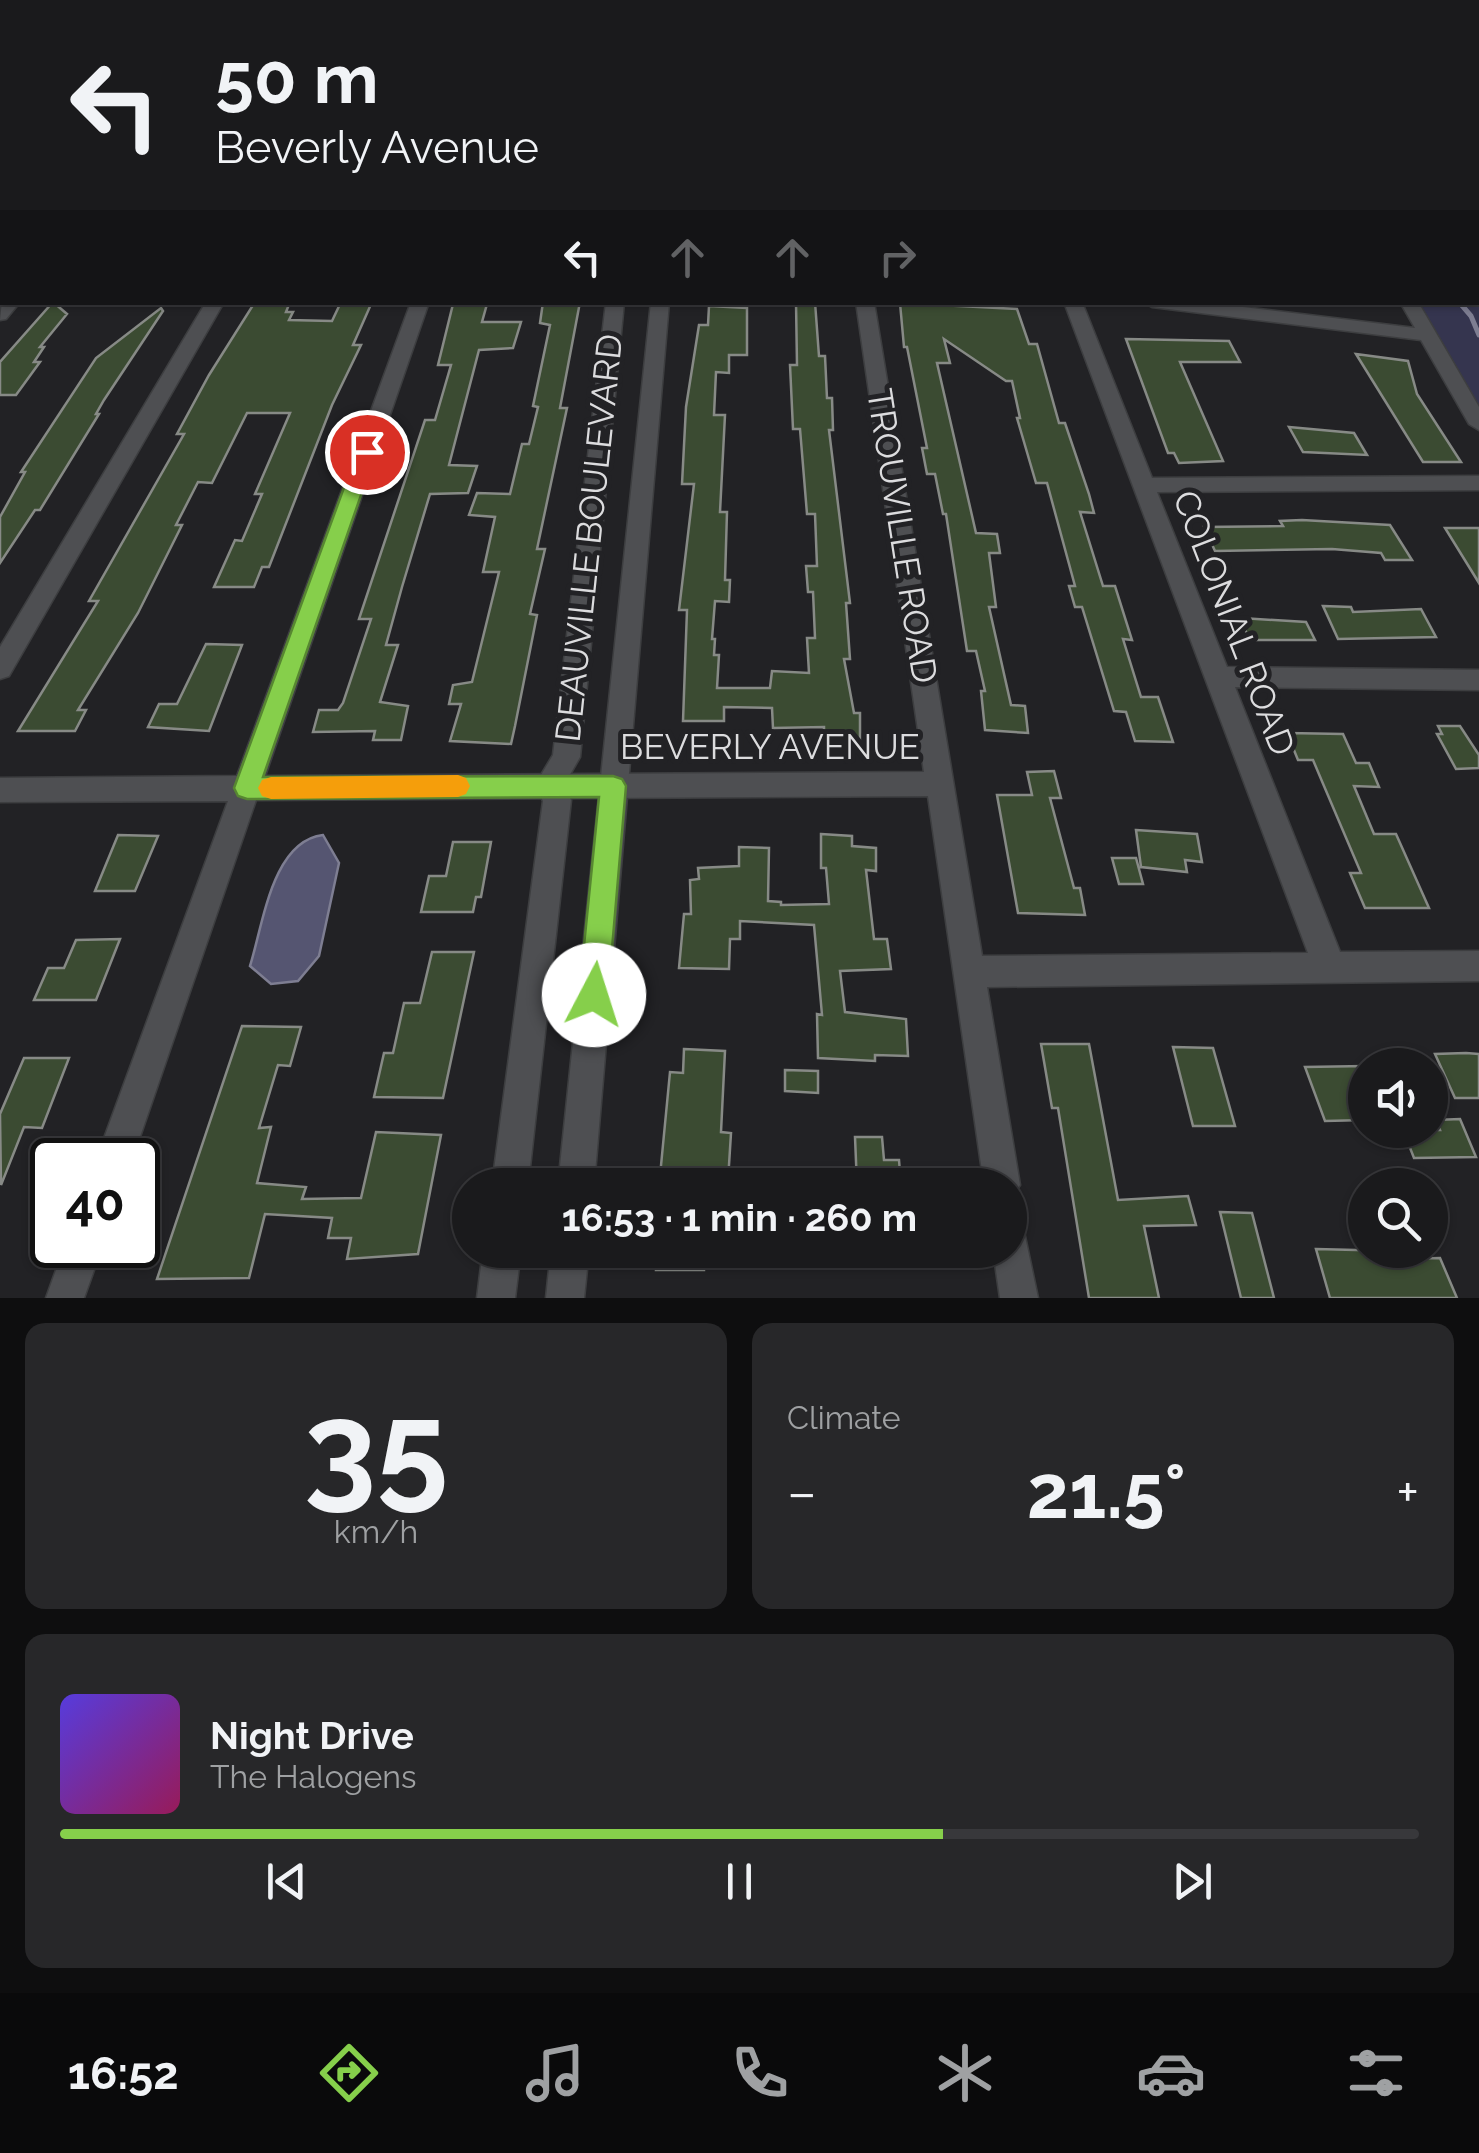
<!DOCTYPE html>
<meta charset="utf-8">
<style>
:root{--surface:#1a1a1c;--page:#272729;--text:#f1f3f6;--muted:#9fa1a3;--line:#38383b;--accent:#86cf4b}
body{margin:0;font-family:Raleway,sans-serif;background:var(--page);color:var(--text);height:100vh;display:flex;flex-direction:column;font-size:38px;white-space:nowrap}
*{box-sizing:border-box;margin:0}
p{font-size:32px;color:var(--muted)}
.icon{flex:none;width:55px;height:55px;fill:none;stroke:currentColor;stroke-width:2;stroke-linecap:round;stroke-linejoin:round}
.map{position:relative;height:1298px;overflow:hidden}
.details{display:flex;flex-direction:column;gap:25px;padding:25px;background:#0e0e0f;flex:1}
.details>*{flex:none}
.hud{position:absolute;left:0px;top:0px;width:1480px;height:305px;box-shadow:0 2px 8px #0004,0 0 0 2px var(--line);background:#1a1a1c;color:var(--text);overflow:hidden}
.tools{position:absolute;left:1348px;top:1048px;display:grid;gap:20px}
.tools a{display:grid;place-items:center;width:100px;height:100px;border-radius:50%;background:var(--surface);box-shadow:0 2px 8px #0004,0 0 0 2px var(--line);font-size:50px}
.speed{position:absolute;left:30px;top:1138px;display:flex;gap:20px;font-size:50px;font-weight:700;text-align:center}
.speed>*{display:grid;place-content:center;width:130px;height:130px;border-radius:50%;background:var(--surface);box-shadow:0 2px 8px #0004,0 0 0 2px var(--line);line-height:1}
.speed .limit{border:5px solid #111;border-radius:15px;background:#fff;color:#111}
.pin{position:absolute;display:grid;place-items:center;width:85px;height:85px;color:#fff;margin:-42px;border:5px solid #fff;border-radius:50%;box-shadow:0 2px 10px #0007}
.me{position:absolute;width:110px;margin:-55px;rotate:5deg;stroke-linejoin:round;filter:drop-shadow(0 0 8px #0008)}
.turn{display:flex;align-items:center;gap:35px;height:210px;padding:0 50px;font-size:45px}
.turn .icon{width:130px;height:130px;stroke-width:2.5}
.turn b{display:block;font-size:70px;line-height:85px}
.lanes{display:flex;align-items:center;height:95px;padding:0 50px;background:#0003;justify-content:center;gap:50px;direction:ltr}
.lanes .off{opacity:.35}
.big{font-size:75px;font-weight:700;line-height:1.1}
.details .tile{flex:1;display:flex;flex-direction:column;justify-content:center;gap:15px;min-width:0;padding:0 35px;border-radius:20px;background:var(--page)}
.details .dial{align-items:center;gap:0}
.dial b{font-size:130px;line-height:1}
.song{display:flex;align-items:center;gap:30px}
.cover{width:120px;height:120px;border-radius:15px;background:linear-gradient(135deg,hsl(250 70% 55%),hsl(330 70% 35%))}
.played{height:10px;border-radius:5px;background:linear-gradient(90deg,var(--accent) 65%,var(--line) 65%)}
.keys{display:flex;justify-content:space-around;direction:ltr}
.heat{display:flex;justify-content:space-between;align-items:center;font-size:55px;direction:ltr}
.details .tiles{flex:1;display:grid;gap:25px;grid-template-columns:1fr 1fr}
.tile:last-child{grid-column:span 2}
.trip{position:absolute;left:452px;top:1168px;width:575px;height:100px;border-radius:50px;background:var(--surface);box-shadow:0 2px 8px #0004,0 0 0 2px var(--line);font-weight:700;line-height:100px;text-align:center}
.menu{display:flex;height:160px;justify-content:space-around;align-items:center;background:#0a0a0b;color:var(--muted)}
.menu .icon{width:70px;height:70px}
.menu .on{color:var(--accent)}
.menu b{font-size:45px;color:var(--text)}
.map>svg:first-child{display:block}
.green{fill:#35354f}
.water{fill:#555571;stroke:#7e7e92;stroke-width:2.5}
.lines{fill:none;stroke-linecap:round;stroke-linejoin:round}
.stream{stroke:#7e7e92;stroke-width:5}
.building{fill:#3b4b32;stroke:#878a86;stroke-width:2.5}
.lane-casing{stroke:#3d3e40;stroke-width:3}
.street-casing{stroke:#3d3e40;stroke-width:3}
.secondary-casing{stroke:#3d3e40;stroke-width:3}
.lane{fill:#4e4f52;fill-rule:evenodd}
.street{fill:#4e4f52;fill-rule:evenodd}
.secondary{fill:#4e4f52;fill-rule:evenodd}
.route{fill:#86cf4b;stroke:#578731;stroke-width:2.5}
.slow{fill:#f59e0b}
.labels{text-anchor:middle;stroke-width:10;stroke-linejoin:round;paint-order:stroke}
.street-label{font-size:35px;fill:#dcdcde;stroke:#222225}
</style>
<div class="map">
<svg width="1479" height="1298" viewBox="0 0 1479 1298">
<rect width="100%" height="100%" fill="#222225"/>
<path class="green" d="M1478,292L1479,294V414L1414,303L1478,302Z"/>
<path class="water" d="M323,835L339,863L319,956L298,981L271,984L250,966C263,925 272,841 323,835Z"/>
<g class="lines">
<path class="stream" d="M1459,302L1471,316L1479,335"/>
</g>
<path class="building" d="M53,302L67,314L40,347H44L34,362H40L16,395H0V362Z
M255,302H290L286,312H293L289,320L332,321L341,302H372L353,345H361L332,405L269,567H262L254,587H214L235,540L242,541L262,494H255L290,413H247L212,483L198,482L176,525H182L138,613L78,710H86L75,731H18L98,601H89L184,434H177L209,375Z
M543,302H580L560,408H567L537,549H545L530,614L537,615L515,726L511,744L450,741L461,704H449L453,685L472,682L499,572H483L495,517L469,515L477,493L510,494L522,444H529L538,407L533,406L550,325L540,323Z
M796,302H815L819,356H825L827,398H832L833,430H829L850,603H846L850,659H844L854,713H860V740L824,738V727L773,728L772,708L724,707V721H683L687,610H679L694,484H682L686,407L699,325H708L709,306L747,308V355H729V373L716,372L714,415H725L720,512H727L725,580H730L729,602L715,601L712,639H715L714,655H719L717,688H770L772,671L809,673L807,638H815L813,592H808L806,566H817L815,514H807L800,429H793L790,365H797Z
M900,303L1017,309L1029,344H1037L1059,423H1065L1089,494L1094,513L1080,512L1103,586H1115L1132,640L1123,639L1141,697H1158L1173,742L1135,741L1126,712L1114,711L1082,607H1075L1069,586H1075L1047,483H1036L1017,418H1020L1012,381H1006L944,339L950,363H937L976,533L997,534L1000,553H989L996,607H989L1011,705L1025,706L1028,733L985,730L981,691H985L976,651H967L946,514H943L935,474H927L922,448H927L907,347H904Z
M453,304H487L482,322H521L513,348L479,350L449,465L477,466L468,493L430,494L402,587L386,645H398L380,702L408,706L401,740H373L375,731L313,732L319,710H338L343,703L371,619H359L425,420H435L451,365H438Z
M161,308L163,311L104,400L96,414H99L40,510H35L0,563V517L25,472H21L96,358Z
M1126,339L1229,341L1240,362H1180L1223,461L1179,463L1174,453H1168Z
M1356,354L1408,361L1417,394L1461,462H1423Z
M1289,427L1354,433L1367,455L1303,452Z
M1302,520L1390,525L1412,560H1385L1381,553L1332,549L1215,551L1204,527L1283,526L1280,521Z
M1445,528H1479V583Z
M1323,606L1351,607L1353,612L1421,609L1436,637L1338,639Z
M1241,618L1306,622L1315,640H1249Z
M206,644L242,645L209,731L148,727L159,704H177Z
M1438,726H1460L1479,755V768L1456,769L1437,734H1442Z
M1287,733L1343,734L1356,763H1369L1379,787L1354,786L1374,834H1396L1429,908H1365L1350,873H1361L1324,786L1313,760H1298Z
M1054,771L1061,798H1050L1074,888H1080L1085,915L1018,913L997,795H1032L1027,772Z
M1136,830L1197,834L1202,862L1185,860L1187,872L1141,867Z
M821,834L852,836V846L876,848V871L866,870L874,939H887L891,969L840,971L845,1012L906,1019L908,1056L875,1055V1061L818,1058L817,1014L822,1015L814,925L740,921V939H730L729,969L679,968L684,914H691L690,880L699,879L698,868L739,866V847L769,848L768,901L781,902V905L829,904L826,868H821Z
M118,835L158,836L135,891H95Z
M453,842H491L481,897H476L473,912H421L429,876H446Z
M1112,858H1136L1143,884H1119Z
M120,939L96,1000H34L48,968H64L76,940Z
M432,952H474L443,1098L374,1097L384,1053H393L404,1003H420Z
M242,1026L301,1027L290,1066L278,1065L259,1128L271,1127L257,1183L306,1187L302,1199L361,1198L376,1132L441,1135L418,1254L347,1259L351,1238H328L332,1218L265,1214L249,1278L157,1279Z
M1041,1044H1089L1118,1200L1188,1196L1196,1225L1144,1226L1159,1298H1089L1058,1108H1052Z
M1173,1047L1213,1048L1235,1126H1193Z
M684,1049L725,1051L721,1132L731,1133L728,1181L660,1176L670,1072L683,1073Z
M1466,1053L1479,1054V1098H1455L1435,1054Z
M24,1058H69L42,1128L24,1127L1,1185L0,1114Z
M1365,1066V1120L1325,1121L1305,1067Z
M785,1070L818,1071V1093L785,1091Z
M1460,1119L1476,1157L1414,1158L1403,1130H1440L1436,1120Z
M855,1137H882L884,1160H899L901,1185H857Z
M1220,1212L1252,1213L1274,1298H1241Z
M1316,1249L1395,1251L1398,1259L1440,1258L1457,1298H1330Z
M657,1250H705L704,1270H656Z"/>
<g class="lines">
<defs>
<path id="lane" d="M515,0H525L522,2H515Z"/>
<path id="street" d="M296,0H339L340,2H298Z
M931,0H973L974,2H933Z
M1432,0H1444V2H1432Z
M0,47H2V55H0Z
M1478,95H1479V104H1478Z
M1478,145H1479V153H1478Z
M0,159L2,160V168L0,169Z
M1478,227H1479V237H1478Z
M1478,268H1479V280H1478Z
M2,301L20,302L6,319L0,320Z
M206,302H224L9,676L0,679V647Z
M411,302H429L265,776L924,772L856,302H874L982,956L1308,953L1064,302H1082L1152,478L1479,476V490L1157,492L1227,667L1479,670V690L1235,687L1340,952L1479,951V981L987,987L1020,1185L1010,1200V1185H984L928,796L256,800L132,1160H96L228,801L0,802V778L237,776Z
M1143,302H1202L1415,328L1400,302H1418L1479,407V430L1469,424L1421,340L1152,307Z
M1010,1221L1023,1227L1038,1298H1000L993,1250H1010Z
M65,1245H103L84,1298H46Z"/>
<path id="secondary" d="M606,302H624L580,757L564,785L571,800L528,1185H492L543,801L535,785L553,755Z
M651,302H669L594,1185H558Z
M483,1250H521L515,1298H477Z
M551,1250H589L584,1298H546Z"/>
</defs>
<use href="#lane" class="lane-casing"/>
<use href="#street" class="street-casing"/>
<use href="#secondary" class="secondary-casing"/>
<use href="#lane" class="lane"/>
<use href="#street" class="street"/>
<use href="#secondary" class="secondary"/>
</g>
<path class="route" d="M367,446L376,452L263,777L613,776L622,779L626,786L608,995L604,1006L594,1010L583,1006L579,995L599,797L247,799L238,796L234,788L357,452Z"/>
<path class="slow" d="M458,775L466,778L470,786L466,794L458,797L271,799L262,796L258,788L262,780L271,777Z"/>
<g class="labels">
<g class="street-label">
<text transform="translate(902 536) rotate(81)" y="12">TROUVILLE ROAD</text>
<text transform="translate(589 538) rotate(-84)" y="12">DEAUVILLE BOULEVARD</text>
<text transform="translate(1234 623) rotate(69)" y="12">COLONIAL ROAD</text>
<text x="770" y="759">BEVERLY AVENUE</text>
</g>
</g>
</svg>
<div class="tools">
<a><svg class="icon" aria-label="sound" viewBox="0 0 24 24"><path d="M4 9h4l5-4v14l-5-4H4zM17 9q2 3 0 6"/></svg></a>
<a><svg class="icon" aria-label="search" viewBox="0 0 24 24"><circle cx="10" cy="10" r="6"/><path d="M15 15l6 6"/></svg></a>
</div>
<div class="speed"><div class="limit">40</div></div>
<div class="pin" style="left:367px;top:452px;background:#d93025"><svg class="icon" aria-label="arrive" viewBox="0 0 24 24"><path d="M6 21V4h12l-3 4 3 4H6"/></svg></div>
<svg class="me" style="left:594px;top:995px" viewBox="-20 -20 40 40"><circle r="19" fill="#fff"/><path d="M0-13L10 11 0 6-10 11z" fill="#86cf4b"/></svg>
<div class="trip">16:53 · 1 min · 260 m</div>
<div class="hud">
<div class="turn"><svg class="icon" aria-label="left" viewBox="0 0 24 24"><path d="M17 20v-9H6M10 6l-5 5 5 5"/></svg><div><b>50 m</b>Beverly Avenue</div></div>
<div class="lanes"><svg class="icon" aria-label="left" viewBox="0 0 24 24"><path d="M17 20v-9H6M10 6l-5 5 5 5"/></svg><svg class="icon off" aria-label="ahead" viewBox="0 0 24 24"><path d="M12 20V5M6 11l6-6 6 6"/></svg><svg class="icon off" aria-label="ahead" viewBox="0 0 24 24"><path d="M12 20V5M6 11l6-6 6 6"/></svg><svg class="icon off" aria-label="right" viewBox="0 0 24 24"><path d="M7 20v-9h11M14 6l5 5-5 5"/></svg></div>
</div>
</div>
<section class="details">
<div class="tiles">
<div class="tile dial"><b>35</b><p>km/h</p></div>
<div class="tile"><p>Climate</p>
<div class="heat"><a>−</a><b class="big">21.5°</b><a>+</a></div>
</div>
<div class="tile">
<div class="song"><i class="cover"></i><div><b>Night Drive</b><p>The Halogens</p></div></div>
<div class="played"></div>
<div class="keys"><svg class="icon" aria-label="previous" viewBox="0 0 24 24"><path d="M18 5L8 12l10 7zM5 5v14"/></svg><svg class="icon" aria-label="pause" viewBox="0 0 24 24"><path d="M8 5v14M16 5v14"/></svg><svg class="icon" aria-label="next" viewBox="0 0 24 24"><path d="M6 5l10 7-10 7zM19 5v14"/></svg></div>
</div>
</div>
</section>
<nav class="menu">
<b>16:52</b>
<svg class="icon on" aria-label="directions" viewBox="0 0 24 24"><path d="M12 3l9 9-9 9-9-9zM9 14v-3h6M13 9l2 2-2 2"/></svg>
<svg class="icon" aria-label="music" viewBox="0 0 24 24"><path d="M9 18V5l10-2v13"/><circle cx="6" cy="18" r="3"/><circle cx="16" cy="16" r="3"/></svg>
<svg class="icon" aria-label="phone" viewBox="0 0 24 24"><path d="M5 4h4l2 5-3 2q2 4 5 5l2-3 5 2v4C11 20 4 13 5 4z"/></svg>
<svg class="icon" aria-label="climate" viewBox="0 0 24 24"><path d="M12 3v18M4 7l16 10M4 17L20 7"/></svg>
<svg class="icon" aria-label="car" viewBox="0 0 24 24"><path d="M5 17H2v-5l4-1 3-4h7l3 4 3 1v5h-3M9 17h6M6 11h13"/><circle cx="7" cy="17" r="2"/><circle cx="17" cy="17" r="2"/></svg>
<svg class="icon" aria-label="filters" viewBox="0 0 24 24"><path d="M4 7h16M4 17h16"/><circle cx="9" cy="7" r="2"/><circle cx="15" cy="17" r="2"/></svg>
</nav>
